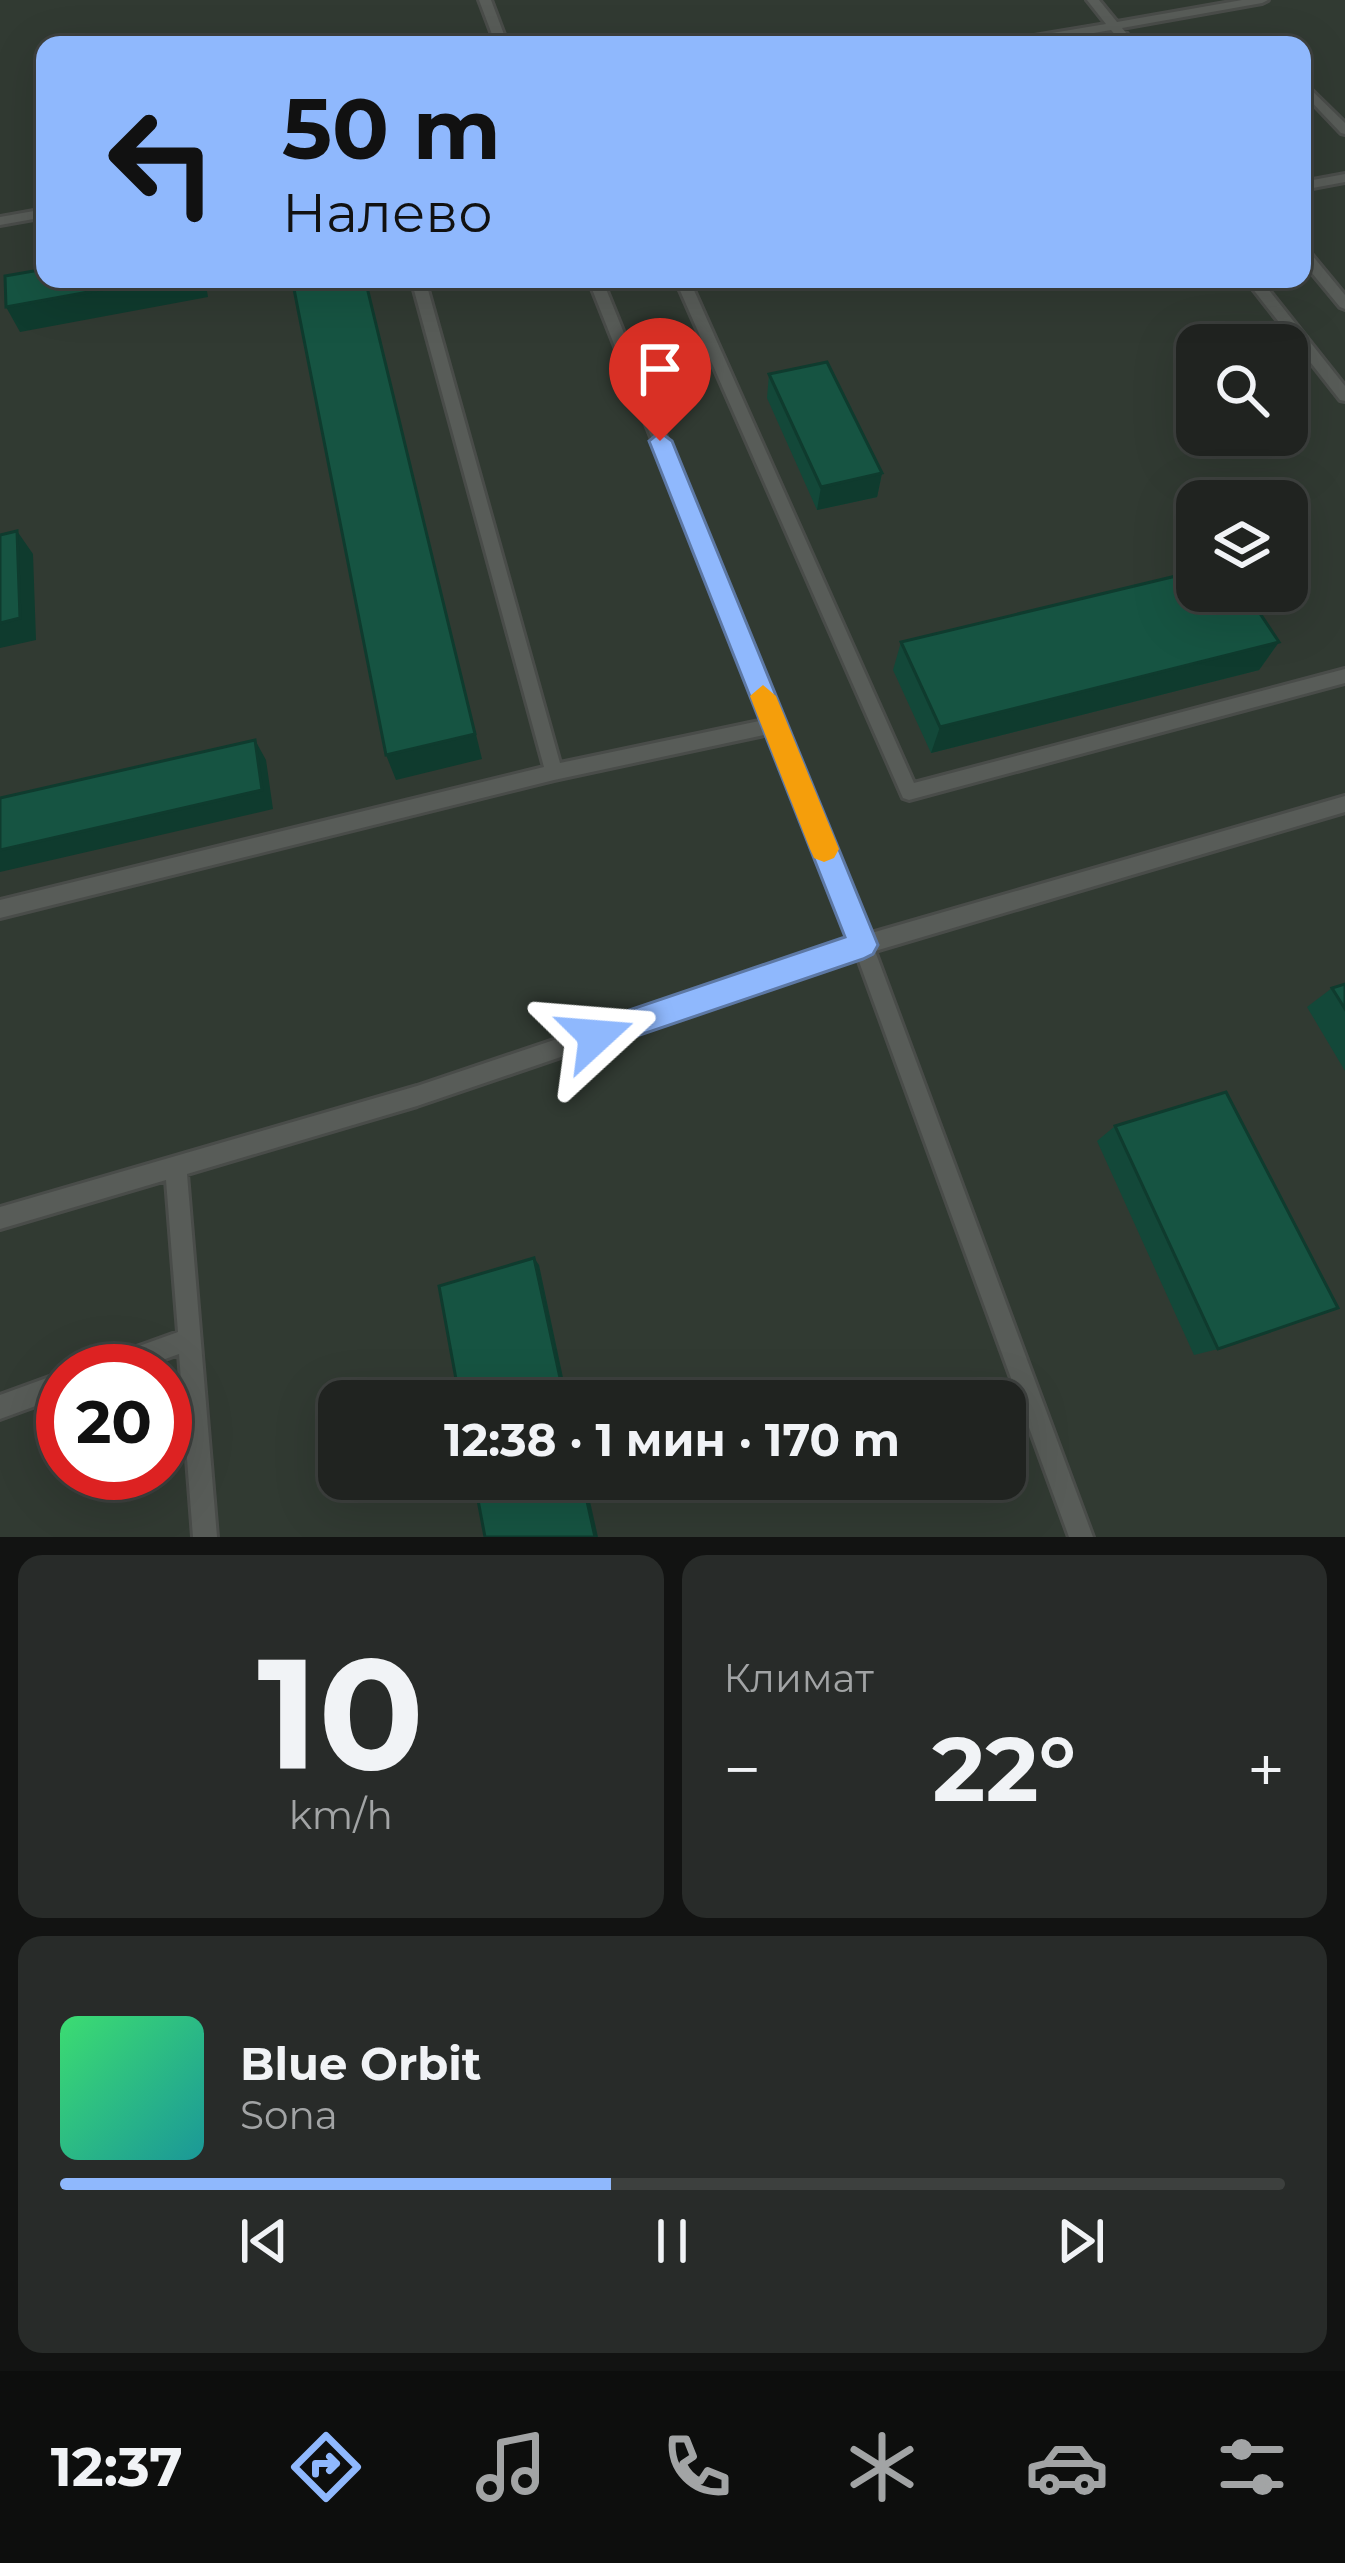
<!DOCTYPE html>
<html lang="ru">
<meta charset="utf-8">
<style>
:root{--surface:#202320;--page:#282b29;--text:#f1f3f6;--muted:#a2a4a5;--line:#3d403e;--accent:#8fb8fd}
body{margin:0;font-family:Montserrat,sans-serif;background:var(--page);color:var(--text);height:100vh;display:flex;flex-direction:column;font-size:45px;white-space:nowrap}
*{box-sizing:border-box;margin:0}
p{font-size:39px;color:var(--muted)}
.icon{flex:none;width:66px;height:66px;fill:none;stroke:currentColor;stroke-width:2;stroke-linecap:round;stroke-linejoin:round}
.map{position:relative;height:1537px;overflow:hidden}
.panel{display:flex;flex-direction:column;gap:18px;padding:18px;background:#121312;flex:1}
.panel>*{flex:none}
.banner{position:absolute;left:36px;top:36px;width:1275px;height:252px;border-radius:24px;box-shadow:0 12px 48px #0002,0 0 0 3px var(--line);background:#8fb8fd;color:#111;overflow:hidden}
.buttons{position:absolute;left:1176px;top:324px;display:grid;gap:24px}
.buttons a{display:grid;place-items:center;width:132px;height:132px;border-radius:24px;background:var(--surface);box-shadow:0 12px 48px #0002,0 0 0 3px var(--line);font-size:60px}
.speed{position:absolute;left:36px;top:1344px;display:flex;gap:24px;font-size:60px;font-weight:700;text-align:center}
.speed>*{display:grid;place-content:center;width:156px;height:156px;border-radius:50%;background:var(--surface);box-shadow:0 12px 48px #0002,0 0 0 3px var(--line);line-height:1}
.speed .limit{border:18px solid #d22;background:#fff;color:#111}
.pin{position:absolute;display:grid;place-items:center;width:102px;height:102px;color:#fff;margin:-123px -51px;border-radius:50% 50% 50% 0;rotate:-45deg;box-shadow:0 0 12px #0007}
.pin .icon{rotate:45deg}
.me{position:absolute;width:132px;margin:-66px;rotate:71deg;stroke-linejoin:round;filter:drop-shadow(0 0 9px #0008)}
.turn{display:flex;align-items:center;gap:42px;height:252px;padding:0 48px;font-size:54px}
.turn .icon{width:156px;height:156px;stroke-width:2.5}
.turn b{display:block;font-size:84px;line-height:102px}
.big{font-size:90px;font-weight:700;line-height:1.1}
.panel .widget{flex:1;display:flex;flex-direction:column;justify-content:center;gap:18px;min-width:0;padding:0 42px;border-radius:24px;background:var(--page)}
.panel .dial{align-items:center;gap:0}
.dial b{font-size:156px;line-height:1}
.song{display:flex;align-items:center;gap:36px}
.cover{width:144px;height:144px;border-radius:18px;background:linear-gradient(135deg,hsl(140 70% 55%),hsl(180 70% 35%))}
.played{height:12px;border-radius:6px;background:linear-gradient(90deg,var(--accent) 45%,var(--line) 45%)}
.keys{display:flex;justify-content:space-around;direction:ltr}
.heat{display:flex;justify-content:space-between;align-items:center;font-size:66px;direction:ltr}
.panel .tiles{flex:1;display:grid;gap:18px;grid-template-columns:1fr 1fr}
.widget:last-child{grid-column:span 2}
.trip{position:absolute;left:318px;top:1380px;width:708px;height:120px;border-radius:24px;background:var(--surface);box-shadow:0 12px 48px #0002,0 0 0 3px var(--line);font-weight:700;line-height:120px;text-align:center}
.tab-bar{display:flex;height:192px;justify-content:space-around;align-items:center;background:#0d0e0d;color:var(--muted)}
.tab-bar .icon{width:84px;height:84px}
.tab-bar .selected{color:var(--accent)}
.tab-bar b{font-size:54px;color:var(--text)}
.map>svg:first-child{display:block}
.built{fill:#313a32;fill-rule:evenodd}
.lines{fill:none;stroke-linecap:round;stroke-linejoin:round}
.lane-casing{stroke:#494c49;stroke-width:6}
.lane{fill:#585c58;fill-rule:evenodd}
.wall{fill:#134839}
.shaded-wall{fill:#0f3b2e}
.building{fill:#165442;stroke:#0f3b2e;stroke-width:3}
.route{fill:#8fb8fd;stroke:#5d78a4;stroke-width:3}
.slow{fill:#f59e0b}
</style>
<div class="map">
<svg width="1345" height="1537" viewBox="0 0 1345 1537">
<rect width="100%" height="100%" fill="#2b2f2b"/>
<path class="built" d="M0,0H1345V1537H0ZM45,45H1302V279H45ZM1197,345H1287V435H1197ZM1197,501H1287V591H1197ZM63,1371H165V1473H63ZM339,1401H1005V1479H339Z"/>
<g class="lines">
<defs>
<path id="lane" d="M479,0H491L508,45H496Z
M1087,0H1099L1117,22L1242,0H1268L1262,3L1122,28L1136,45H1124L1111,30L1025,45H998L1004,41L1106,24Z
M1302,81L1345,123V134L1341,133L1302,92Z
M1345,174V182L1302,190V182Z
M45,209V217L0,225V217Z
M1302,247L1307,249L1345,295V309L1340,307L1302,261Z
M411,279H425L560,763L764,720L588,279H602L868,934L1345,796V812L875,951L1093,1537H1069L857,956L417,1106L187,1174L217,1537H193L179,1354L132,1371H89L92,1363L178,1332L166,1180L0,1229V1207L417,1086L851,940L769,734L554,780L0,918V900L544,767Z
M675,279H689L914,783L1345,669V683L909,800L903,798Z
M1245,279H1260L1345,386V401L1340,400Z
M63,1372V1396L0,1419V1395Z"/>
</defs>
<use href="#lane" class="lane-casing"/>
<use href="#lane" class="lane"/>
</g>
<path class="wall" d="M769,374L882,473L877,497L817,510L767,398Z
M901,642H1279L1259,670L931,753L893,670Z
M1345,984V1071L1307,1007L1332,988Z
M1115,1126L1218,1349L1194,1355L1097,1141Z"/>
<path class="shaded-wall" d="M160,279H205L208,297L20,332L6,307Z
M365,279L482,759L396,780L386,755Z
M882,473L877,497L817,510L821,487Z
M17,531L33,554L36,640L0,648V623Z
M1279,642L1259,670L931,753L940,727Z
M255,740L266,760L273,809L0,872V850Z
M534,1258L539,1265L568,1401H565Z
M582,1479H585L598,1537H595Z"/>
<path class="building" d="M45,269V279H160L6,307L5,276Z
M292,279H365L475,734L386,755Z
M827,362L882,473L821,487L769,374Z
M17,531L20,618L0,623V535Z
M1197,571V591H1245L1279,642L940,727L901,642Z
M255,740L262,790L0,850V798Z
M1345,984V1009L1332,988Z
M1226,1092L1338,1308L1218,1349L1115,1126Z
M534,1258L565,1401H460L439,1286Z
M474,1479H582L595,1537H485Z"/>
<path class="route" d="M660,432L672,441L878,945L873,954L863,959L596,1050L585,1046L580,1036L585,1025L845,937L649,441Z"/>
<path class="slow" d="M763,685L776,696L839,849L834,858L824,862L814,858L810,849L750,696Z"/>
</svg>
<div class="buttons">
<a><svg class="icon" aria-label="search" viewBox="0 0 24 24"><circle cx="10" cy="10" r="6"/><path d="M15 15l6 6"/></svg></a>
<a><svg class="icon" aria-label="layers" viewBox="0 0 24 24"><path d="M12 4l9 5-9 5-9-5zM3 14l9 5 9-5"/></svg></a>
</div>
<div class="speed"><div class="limit">20</div></div>
<div class="pin" style="left:660px;top:441px;background:#d93025"><svg class="icon" aria-label="arrive" viewBox="0 0 24 24"><path d="M6 21V4h12l-3 4 3 4H6"/></svg></div>
<svg class="me" style="left:596px;top:1036px" viewBox="-20 -20 40 40"><path d="M0-17L14 15 0 8-14 15z" fill="#8fb8fd" stroke="#fff" stroke-width="4"/></svg>
<div class="trip">12:38 · 1 мин · 170 m</div>
<div class="banner">
<div class="turn"><svg class="icon" aria-label="left" viewBox="0 0 24 24"><path d="M17 20v-9H6M10 6l-5 5 5 5"/></svg><div><b>50 m</b>Налево</div></div>
</div>
</div>
<section class="panel">
<div class="tiles">
<div class="widget dial"><b>10</b><p>km/h</p></div>
<div class="widget"><p>Климат</p>
<div class="heat"><a>−</a><b class="big">22°</b><a>+</a></div>
</div>
<div class="widget">
<div class="song"><i class="cover"></i><div><b>Blue Orbit</b><p>Sona</p></div></div>
<div class="played"></div>
<div class="keys"><svg class="icon" aria-label="previous" viewBox="0 0 24 24"><path d="M18 5L8 12l10 7zM5 5v14"/></svg><svg class="icon" aria-label="pause" viewBox="0 0 24 24"><path d="M8 5v14M16 5v14"/></svg><svg class="icon" aria-label="next" viewBox="0 0 24 24"><path d="M6 5l10 7-10 7zM19 5v14"/></svg></div>
</div>
</div>
</section>
<nav class="tab-bar">
<b>12:37</b>
<svg class="icon selected" aria-label="directions" viewBox="0 0 24 24"><path d="M12 3l9 9-9 9-9-9zM9 14v-3h6M13 9l2 2-2 2"/></svg>
<svg class="icon" aria-label="music" viewBox="0 0 24 24"><path d="M9 18V5l10-2v13"/><circle cx="6" cy="18" r="3"/><circle cx="16" cy="16" r="3"/></svg>
<svg class="icon" aria-label="phone" viewBox="0 0 24 24"><path d="M5 4h4l2 5-3 2q2 4 5 5l2-3 5 2v4C11 20 4 13 5 4z"/></svg>
<svg class="icon" aria-label="climate" viewBox="0 0 24 24"><path d="M12 3v18M4 7l16 10M4 17L20 7"/></svg>
<svg class="icon" aria-label="car" viewBox="0 0 24 24"><path d="M5 17H2v-5l4-1 3-4h7l3 4 3 1v5h-3M9 17h6M6 11h13"/><circle cx="7" cy="17" r="2"/><circle cx="17" cy="17" r="2"/></svg>
<svg class="icon" aria-label="filters" viewBox="0 0 24 24"><path d="M4 7h16M4 17h16"/><circle cx="9" cy="7" r="2"/><circle cx="15" cy="17" r="2"/></svg>
</nav>
